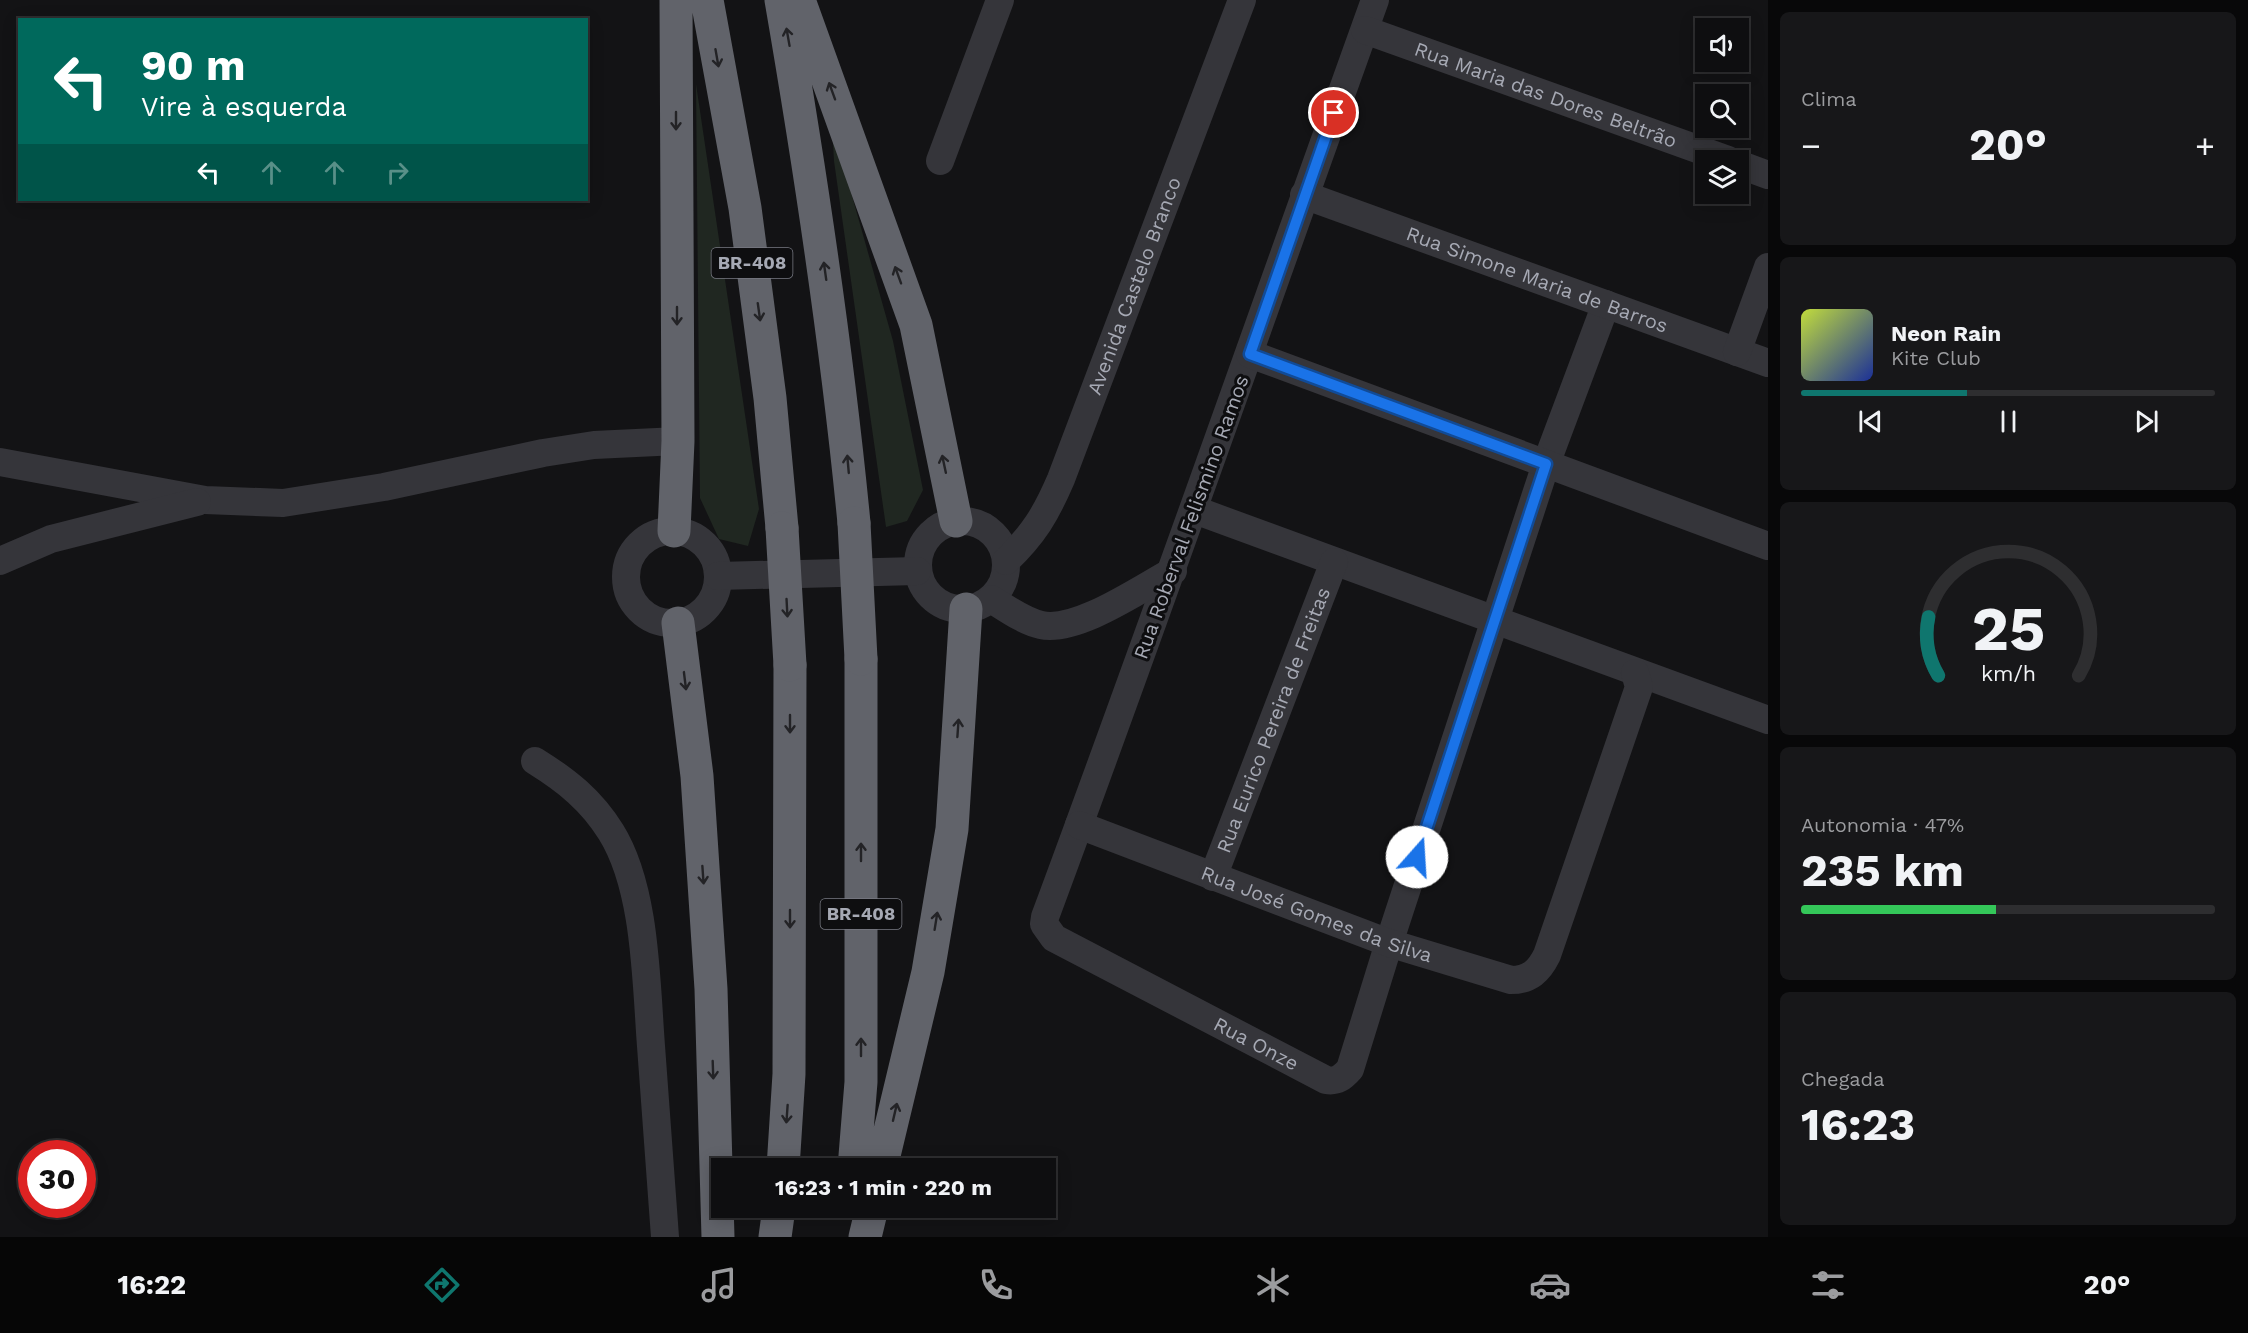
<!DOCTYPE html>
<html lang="pt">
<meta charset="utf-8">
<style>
:root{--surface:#0e0e10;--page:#171719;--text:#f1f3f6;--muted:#9b9c9f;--line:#2e2e30;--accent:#0f766e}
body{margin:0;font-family:"Work Sans",sans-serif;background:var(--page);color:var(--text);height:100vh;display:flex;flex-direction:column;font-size:22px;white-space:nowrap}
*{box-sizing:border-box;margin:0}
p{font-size:20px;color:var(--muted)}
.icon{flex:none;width:33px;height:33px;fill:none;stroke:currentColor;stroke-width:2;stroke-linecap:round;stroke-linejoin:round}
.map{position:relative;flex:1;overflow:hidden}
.details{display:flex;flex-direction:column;gap:12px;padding:12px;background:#080809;width:480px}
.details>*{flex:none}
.top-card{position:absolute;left:18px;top:18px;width:570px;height:183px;border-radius:0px;box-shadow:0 3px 15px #0003,0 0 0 2px var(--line);background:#00695c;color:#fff;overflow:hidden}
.controls{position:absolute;left:1695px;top:18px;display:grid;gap:12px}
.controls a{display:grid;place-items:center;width:54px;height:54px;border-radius:0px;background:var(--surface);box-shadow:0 3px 15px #0003,0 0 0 2px var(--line);font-size:30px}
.speed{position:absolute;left:18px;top:1140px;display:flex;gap:12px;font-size:30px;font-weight:700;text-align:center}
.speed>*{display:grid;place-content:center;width:78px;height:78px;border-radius:50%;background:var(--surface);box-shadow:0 3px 15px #0003,0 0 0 2px var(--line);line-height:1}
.speed .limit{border:9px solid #d22;background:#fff;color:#111}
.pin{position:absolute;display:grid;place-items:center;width:51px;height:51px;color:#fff;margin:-26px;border:3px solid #fff;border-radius:50%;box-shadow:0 2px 6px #0007}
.me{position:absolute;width:66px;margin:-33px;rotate:19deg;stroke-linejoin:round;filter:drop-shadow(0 0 4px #0008)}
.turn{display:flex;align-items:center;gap:21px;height:126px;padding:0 24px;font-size:27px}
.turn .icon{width:78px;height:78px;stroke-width:2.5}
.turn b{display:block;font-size:42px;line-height:51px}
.lanes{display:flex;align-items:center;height:57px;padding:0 24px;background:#0003;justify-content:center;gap:30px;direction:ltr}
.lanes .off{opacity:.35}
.big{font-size:45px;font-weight:700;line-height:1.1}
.details .widget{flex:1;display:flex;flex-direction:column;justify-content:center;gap:9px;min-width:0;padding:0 21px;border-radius:9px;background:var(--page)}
.details .dial{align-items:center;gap:0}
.dial svg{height:156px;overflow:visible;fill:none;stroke:var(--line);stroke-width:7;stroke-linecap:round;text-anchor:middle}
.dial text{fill:var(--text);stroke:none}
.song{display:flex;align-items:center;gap:18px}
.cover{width:72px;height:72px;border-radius:9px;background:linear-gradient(135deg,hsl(70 70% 55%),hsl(230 70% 35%))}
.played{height:6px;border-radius:3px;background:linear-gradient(90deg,var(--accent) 40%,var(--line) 40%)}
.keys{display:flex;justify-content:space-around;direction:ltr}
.heat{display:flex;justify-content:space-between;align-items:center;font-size:33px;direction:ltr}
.charge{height:9px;border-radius:4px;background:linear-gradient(90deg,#34c759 47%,var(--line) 0)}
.trip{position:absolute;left:711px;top:1158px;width:345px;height:60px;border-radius:0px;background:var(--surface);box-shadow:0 3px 15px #0003,0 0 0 2px var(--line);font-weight:700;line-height:60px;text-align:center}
.dock{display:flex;height:96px;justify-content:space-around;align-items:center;background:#060606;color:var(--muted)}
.dock .icon{width:42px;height:42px}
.dock .on{color:var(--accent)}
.dock b{font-size:27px;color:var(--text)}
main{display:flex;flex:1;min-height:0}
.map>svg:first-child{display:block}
.green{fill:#202721}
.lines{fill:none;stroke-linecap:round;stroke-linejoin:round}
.street{stroke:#35353a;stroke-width:28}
.highway{stroke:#61636a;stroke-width:33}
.highway-bridge{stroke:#61636a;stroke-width:33}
.oneway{stroke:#232326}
.route-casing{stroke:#114b97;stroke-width:15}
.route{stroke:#1a73e8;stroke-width:10}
.labels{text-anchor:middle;stroke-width:6;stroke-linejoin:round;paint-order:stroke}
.shield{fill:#0e0e10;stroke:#787a83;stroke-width:1.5}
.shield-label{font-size:18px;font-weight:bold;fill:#a6a9b4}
.street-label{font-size:20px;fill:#a6a9b4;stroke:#0e0e10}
</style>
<main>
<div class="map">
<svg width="1768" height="1237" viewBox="0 0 1768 1237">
<rect width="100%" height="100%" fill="#131315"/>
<path class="green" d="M696,84L759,509L748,546L719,539L700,498Z
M832,125L893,341L923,490L907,521L886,527L834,161Z"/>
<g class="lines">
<g class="street">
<path id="s1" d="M1375,0C1265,306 1158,613 1045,917L1044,924L1054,938L1326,1080C1337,1082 1343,1077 1350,1069L1389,943L1546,464L1606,304"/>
<path id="s2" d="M1365,30L1728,160"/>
<path d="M940,161L1000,0"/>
<path d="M1738,164L1768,175"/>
<path id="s3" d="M1304,195L1768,363"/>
<path d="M1737,352L1768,267"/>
<path d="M1250,354L1768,546"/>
<path d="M0,462L205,500L283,503L384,487L543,453L594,445L678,441"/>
<path d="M1195,510L1768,720"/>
<circle cx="962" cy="565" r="44"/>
<circle cx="672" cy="577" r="46"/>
<path d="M0,561L51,539L197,502"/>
<path id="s4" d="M1006,561C1034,534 1046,514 1061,479L1242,0"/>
<path d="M718,576L917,571"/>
<path d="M991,599C1006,608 1023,621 1041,625C1077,633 1141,588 1173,571"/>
<path d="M535,761C567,781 591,800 611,832C646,888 646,981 651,1046C656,1109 660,1173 665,1237"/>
<path id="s5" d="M1079,825L1389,943L1511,980C1530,980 1539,971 1547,955L1639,687L1635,673"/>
<path id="s6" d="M1213,877L1334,562"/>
</g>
<path class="highway" d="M707,0L745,208L770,398L782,528
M781,0C811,174 837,347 854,523
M799,0L916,325L956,521
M674,531L678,441L676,0
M678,623L697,776L711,989L718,1237
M783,1168L789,1074L790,665
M854,1168L861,1082V659
M881,1168L928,972L952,829L966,609
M775,1237L779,1208
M865,1237L872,1208"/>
<path class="highway-bridge" d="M854,523L861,659
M782,528L790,665"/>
</g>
<defs><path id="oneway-shaft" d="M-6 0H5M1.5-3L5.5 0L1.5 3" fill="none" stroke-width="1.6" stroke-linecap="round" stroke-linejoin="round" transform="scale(1.5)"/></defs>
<g class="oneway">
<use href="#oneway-shaft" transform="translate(788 37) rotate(-100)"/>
<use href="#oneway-shaft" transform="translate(717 58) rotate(80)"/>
<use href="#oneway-shaft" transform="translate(832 91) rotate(-110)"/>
<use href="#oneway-shaft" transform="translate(676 121) rotate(90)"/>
<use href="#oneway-shaft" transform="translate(825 271) rotate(-98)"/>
<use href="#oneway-shaft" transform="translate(898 275) rotate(-110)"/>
<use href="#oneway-shaft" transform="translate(759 312) rotate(82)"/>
<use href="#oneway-shaft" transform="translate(677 316) rotate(90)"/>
<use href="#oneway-shaft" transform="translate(848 464) rotate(-95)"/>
<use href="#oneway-shaft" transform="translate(944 464) rotate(-102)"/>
<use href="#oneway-shaft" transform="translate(787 608) rotate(87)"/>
<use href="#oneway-shaft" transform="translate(685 681) rotate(83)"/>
<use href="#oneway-shaft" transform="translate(790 724) rotate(90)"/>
<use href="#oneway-shaft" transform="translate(958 728) rotate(-86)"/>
<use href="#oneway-shaft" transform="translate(861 852) rotate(-90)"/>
<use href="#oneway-shaft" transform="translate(703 875) rotate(86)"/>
<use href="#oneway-shaft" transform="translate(790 919) rotate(90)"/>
<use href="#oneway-shaft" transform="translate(936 921) rotate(-81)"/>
<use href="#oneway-shaft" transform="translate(861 1047) rotate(-90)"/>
<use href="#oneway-shaft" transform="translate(713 1070) rotate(88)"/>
<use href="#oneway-shaft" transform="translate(895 1112) rotate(-77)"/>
<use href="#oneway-shaft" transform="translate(787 1114) rotate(94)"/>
</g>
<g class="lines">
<defs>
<path id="route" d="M1334,113L1250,354L1546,464L1417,857"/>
</defs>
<use href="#route" class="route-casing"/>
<use href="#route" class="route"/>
</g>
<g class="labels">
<g class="shield">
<rect x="711.5" y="248" width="81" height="30" rx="4.5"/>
<rect x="820.5" y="899" width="81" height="30" rx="4.5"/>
</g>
<g class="shield-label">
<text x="752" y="269">BR-408</text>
<text x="861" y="920">BR-408</text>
</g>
<g class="street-label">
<text dy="7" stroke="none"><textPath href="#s2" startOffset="192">Rua Maria das Dores Beltrão</textPath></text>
<text dy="7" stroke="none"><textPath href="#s3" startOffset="248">Rua Simone Maria de Barros</textPath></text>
<text dy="7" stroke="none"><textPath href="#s4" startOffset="306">Avenida Castelo Branco</textPath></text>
<text transform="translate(1191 517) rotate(-70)" y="7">Rua Roberval Felismino Ramos</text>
<text dy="7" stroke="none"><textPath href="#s6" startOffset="168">Rua Eurico Pereira de Freitas</textPath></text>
<text dy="7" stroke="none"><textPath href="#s5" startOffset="254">Rua José Gomes da Silva</textPath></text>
<text dy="7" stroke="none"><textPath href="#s1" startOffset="1227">Rua Onze</textPath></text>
</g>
</g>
</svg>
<div class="controls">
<a><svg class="icon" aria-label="sound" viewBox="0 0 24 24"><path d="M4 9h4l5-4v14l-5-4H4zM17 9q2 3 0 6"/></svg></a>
<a><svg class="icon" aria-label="search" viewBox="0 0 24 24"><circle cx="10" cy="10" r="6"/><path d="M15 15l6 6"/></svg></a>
<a><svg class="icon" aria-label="layers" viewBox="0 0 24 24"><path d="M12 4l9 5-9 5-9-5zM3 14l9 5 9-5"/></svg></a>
</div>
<div class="speed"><div class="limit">30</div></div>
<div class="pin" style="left:1334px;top:113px;background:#d93025"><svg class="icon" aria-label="arrive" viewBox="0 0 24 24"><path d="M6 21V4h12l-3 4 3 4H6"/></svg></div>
<svg class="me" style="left:1417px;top:857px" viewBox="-20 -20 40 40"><circle r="19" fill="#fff"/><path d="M0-13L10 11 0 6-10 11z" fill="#1a73e8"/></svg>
<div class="trip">16:23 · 1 min · 220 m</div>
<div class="top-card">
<div class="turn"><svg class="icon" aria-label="left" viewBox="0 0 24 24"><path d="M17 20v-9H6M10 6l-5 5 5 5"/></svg><div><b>90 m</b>Vire à esquerda</div></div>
<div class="lanes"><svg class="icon" aria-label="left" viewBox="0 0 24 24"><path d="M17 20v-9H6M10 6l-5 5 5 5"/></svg><svg class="icon off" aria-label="ahead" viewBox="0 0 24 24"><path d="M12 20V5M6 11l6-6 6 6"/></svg><svg class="icon off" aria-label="ahead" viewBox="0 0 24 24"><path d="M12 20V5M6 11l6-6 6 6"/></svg><svg class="icon off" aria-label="right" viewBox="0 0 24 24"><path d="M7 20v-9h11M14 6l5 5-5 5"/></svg></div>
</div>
</div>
<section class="details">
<div class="widget"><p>Clima</p>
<div class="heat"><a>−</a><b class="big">20°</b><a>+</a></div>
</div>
<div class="widget">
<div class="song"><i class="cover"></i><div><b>Neon Rain</b><p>Kite Club</p></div></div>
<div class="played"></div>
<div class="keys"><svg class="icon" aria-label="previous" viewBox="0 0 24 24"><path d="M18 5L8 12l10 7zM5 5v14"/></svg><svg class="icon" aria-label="pause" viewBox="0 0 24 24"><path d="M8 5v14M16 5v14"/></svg><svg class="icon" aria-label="next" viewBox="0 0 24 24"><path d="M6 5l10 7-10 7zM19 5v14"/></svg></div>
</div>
<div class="widget dial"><svg viewBox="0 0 100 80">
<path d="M14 69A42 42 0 1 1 86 69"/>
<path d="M14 69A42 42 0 0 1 9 39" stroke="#0f766e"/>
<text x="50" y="56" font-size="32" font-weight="700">25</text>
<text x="50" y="72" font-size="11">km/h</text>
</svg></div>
<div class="widget"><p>Autonomia · 47%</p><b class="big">235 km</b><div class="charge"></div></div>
<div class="widget"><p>Chegada</p><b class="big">16:23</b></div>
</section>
</main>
<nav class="dock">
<b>16:22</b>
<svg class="icon on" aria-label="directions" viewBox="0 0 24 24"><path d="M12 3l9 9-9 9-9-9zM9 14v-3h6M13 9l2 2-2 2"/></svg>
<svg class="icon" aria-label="music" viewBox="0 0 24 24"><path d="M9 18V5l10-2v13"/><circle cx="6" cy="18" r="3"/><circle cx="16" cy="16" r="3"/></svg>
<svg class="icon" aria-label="phone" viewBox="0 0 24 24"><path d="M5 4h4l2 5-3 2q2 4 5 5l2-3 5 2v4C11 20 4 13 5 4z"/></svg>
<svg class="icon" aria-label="climate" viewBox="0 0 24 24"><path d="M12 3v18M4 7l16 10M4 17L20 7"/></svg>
<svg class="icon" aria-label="car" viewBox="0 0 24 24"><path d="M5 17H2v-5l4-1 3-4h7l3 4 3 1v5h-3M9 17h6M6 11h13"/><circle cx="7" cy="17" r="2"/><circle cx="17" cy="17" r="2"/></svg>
<svg class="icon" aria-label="filters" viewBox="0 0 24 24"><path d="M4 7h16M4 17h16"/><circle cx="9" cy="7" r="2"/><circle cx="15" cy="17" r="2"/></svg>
<b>20°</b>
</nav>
